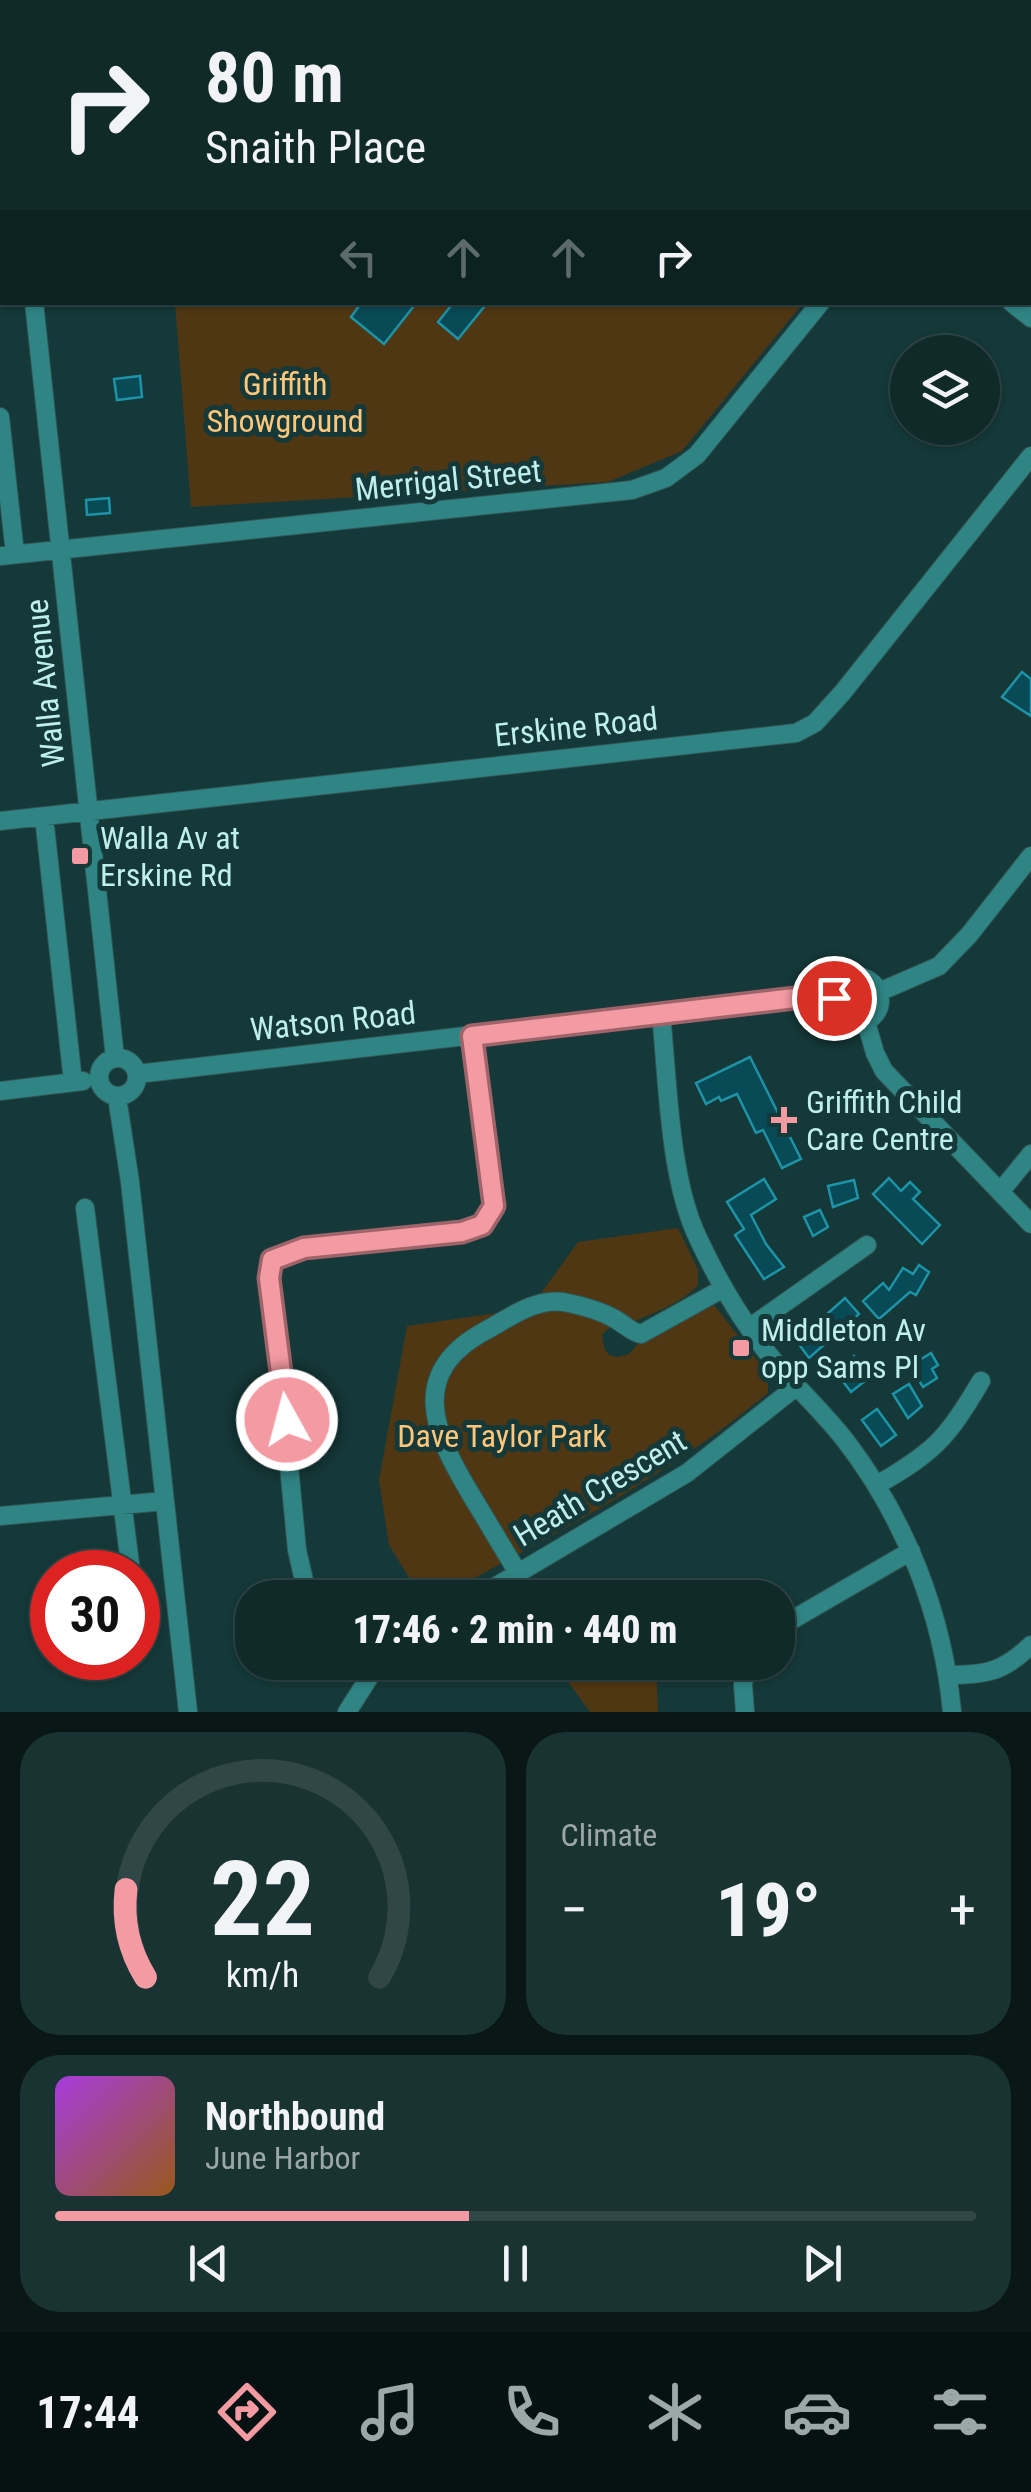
<!DOCTYPE html>
<meta charset="utf-8">
<style>
:root{--surface:#102a2a;--page:#193232;--text:#f1f3f6;--muted:#9ca7a8;--line:#304647;--accent:#f49aa3}
body{margin:0;font-family:"Roboto Condensed",sans-serif;background:var(--page);color:var(--text);height:100vh;display:flex;flex-direction:column;font-size:38px;white-space:nowrap}
*{box-sizing:border-box;margin:0}
p{font-size:32px;color:var(--muted)}
.icon{flex:none;width:55px;height:55px;fill:none;stroke:currentColor;stroke-width:2;stroke-linecap:round;stroke-linejoin:round}
.map{position:relative;height:1712px;overflow:hidden}
.side{display:flex;flex-direction:column;gap:20px;padding:20px;background:#091717;flex:1}
.side>*{flex:none}
.banner{position:absolute;left:0px;top:0px;width:1032px;height:305px;box-shadow:0 2px 8px #0004,0 0 0 2px var(--line);background:#102a2a;color:var(--text);overflow:hidden}
.fabs{position:absolute;left:890px;top:335px;display:grid;gap:20px}
.fabs a{display:grid;place-items:center;width:110px;height:110px;border-radius:50%;background:var(--surface);box-shadow:0 2px 8px #0004,0 0 0 2px var(--line);font-size:50px}
.speed{position:absolute;left:30px;top:1550px;display:flex;gap:20px;font-size:50px;font-weight:700;text-align:center}
.speed>*{display:grid;place-content:center;width:130px;height:130px;border-radius:50%;background:var(--surface);box-shadow:0 2px 8px #0004,0 0 0 2px var(--line);line-height:1}
.speed .limit{border:15px solid #d22;background:#fff;color:#111}
.pin{position:absolute;display:grid;place-items:center;width:85px;height:85px;color:#fff;margin:-42px;border:5px solid #fff;border-radius:50%;box-shadow:0 2px 10px #0007}
.me{position:absolute;width:110px;margin:-55px;rotate:353deg;stroke-linejoin:round;filter:drop-shadow(0 0 8px #0008)}
.turn{display:flex;align-items:center;gap:35px;height:210px;padding:0 40px;font-size:45px}
.turn .icon{width:130px;height:130px;stroke-width:2.5}
.turn b{display:block;font-size:70px;line-height:85px}
.lanes{display:flex;align-items:center;height:95px;padding:0 40px;background:#0003;justify-content:center;gap:50px;direction:ltr}
.lanes .off{opacity:.35}
.big{font-size:75px;font-weight:800;line-height:1.1}
.side .card{flex:1;display:flex;flex-direction:column;justify-content:center;gap:15px;min-width:0;padding:0 35px;border-radius:40px;background:var(--page)}
.side .dial{align-items:center;gap:0}
.dial svg{height:260px;overflow:visible;fill:none;stroke:var(--line);stroke-width:7;stroke-linecap:round;text-anchor:middle}
.dial text{fill:var(--text);stroke:none}
.song{display:flex;align-items:center;gap:30px}
.cover{width:120px;height:120px;border-radius:15px;background:linear-gradient(135deg,hsl(280 70% 55%),hsl(30 70% 35%))}
.played{height:10px;border-radius:5px;background:linear-gradient(90deg,var(--accent) 45%,var(--line) 45%)}
.keys{display:flex;justify-content:space-around;direction:ltr}
.heat{display:flex;justify-content:space-between;align-items:center;font-size:55px;direction:ltr}
.side .tiles{flex:1;display:grid;gap:20px;grid-template-columns:1fr 1fr}
.card:last-child{grid-column:span 2}
.trip{position:absolute;left:235px;top:1580px;width:560px;height:100px;border-radius:40px;background:var(--surface);box-shadow:0 2px 8px #0004,0 0 0 2px var(--line);font-weight:800;line-height:100px;text-align:center}
.tabs{display:flex;height:160px;justify-content:space-around;align-items:center;background:#061111;color:var(--muted)}
.tabs .icon{width:70px;height:70px}
.tabs .selected{color:var(--accent)}
.tabs b{font-size:45px;color:var(--text)}
.map>svg:first-child{display:block}
.park{fill:#503713}
.building{fill:#084a55;stroke:#1d93a8;stroke-width:2.5}
.lines{fill:none;stroke-linecap:round;stroke-linejoin:round}
.minor-casing{stroke:#315555;stroke-width:20}
.minor{stroke:#2f8584;stroke-width:18}
.route-casing{stroke:#9f646a;stroke-width:25}
.route{stroke:#f49aa3;stroke-width:18}
.poi-dot{fill:#f49aa3;stroke:#153838;stroke-width:4}
.labels{text-anchor:middle;stroke-width:10;stroke-linejoin:round;paint-order:stroke}
.park-label{font-size:32px;fill:#ffc77c;stroke:#153838}
.street-label{font-size:32px;fill:#beefed;stroke:#153838}
.poi-label{font-size:32px;fill:#beefed;stroke:#153838;text-anchor:start}
</style>
<div class="map">
<svg width="1031" height="1712" viewBox="0 0 1031 1712">
<rect width="100%" height="100%" fill="#153838"/>
<path class="park" d="M14,0H1031V23L1030,2Z
M175,303H803L682,451L608,482L191,507Z
M678,1228L698,1270V1285C685,1300 659,1311 640,1319C626,1325 612,1322 602,1335L604,1348L609,1355L618,1357L629,1354L642,1339L699,1304L715,1306L768,1375V1393C669,1476 553,1535 440,1597H421L389,1545L379,1480L407,1326L497,1313L518,1325L578,1242Z
M558,1663H656L658,1712H590L556,1665Z"/>
<path class="building" d="M362,302H417L384,344L351,317Z
M454,302H488L458,339L438,322Z
M140,376L142,397L117,400L114,379Z
M109,498L110,513L87,515L86,500Z
M1022,672L1031,679V716L1002,697Z
M750,1057L801,1159L782,1168L763,1130L756,1133L737,1094L721,1101L719,1097L706,1104L696,1083Z
M889,1178L901,1191L910,1182L920,1192L913,1199L940,1225L922,1244L873,1194Z
M764,1179L776,1199L751,1215L766,1244L784,1267L764,1279L735,1235L744,1229L727,1202Z
M854,1180L858,1198L833,1207L828,1186Z
M820,1210L828,1227L813,1236L804,1217Z
M919,1265L929,1272L916,1295L910,1292L879,1319L863,1301L883,1283L889,1290L903,1268L913,1274Z
M845,1298L859,1314L809,1358L798,1343L808,1335L804,1329L814,1321L816,1324Z
M931,1353L938,1365L932,1369L937,1378L923,1387L910,1366Z
M854,1356L870,1377L851,1392L835,1371Z
M909,1384L922,1406L908,1418L893,1394Z
M877,1409L896,1435L881,1446L862,1420Z"/>
<g class="lines">
<defs>
<path id="minor" d="M2,0V8
M1030,40L1031,39
M34,302L115,1058
M1011,302L1031,318
M0,417L15,554
M0,556L632,490L666,478L697,455L821,302
M44,817L73,1082
M0,821L796,733L815,723L843,692L1031,456
M834 1000a23 23 0 1 1 46 0a23 23 0 1 1-46 0Z
M879,992L939,966L969,935L1031,856
M661,1014C668,1082 669,1178 698,1238C718,1281 743,1324 774,1361C797,1388 823,1412 845,1440C905,1518 943,1614 952,1712
M866,1022L875,1053L884,1071L1031,1224
M99 1077a19 19 0 1 1 38 0a19 19 0 1 1-38 0Z
M137,1074L795,998L834,999
M0,1091L83,1081
M117,1097L130,1182L188,1712
M1000,1192L1031,1154
M85,1208L131,1572
M749,1328L867,1245
M877,1485C934,1452 947,1439 981,1381
M0,1516L165,1501
M518,1573C502,1546 486,1520 470,1493C434,1433 407,1373 485,1331C509,1318 535,1298 563,1302C579,1305 601,1311 615,1319C624,1324 631,1332 641,1334L724,1288
M313,1598L305,1585L297,1550L270,1267L273,1260L304,1248L461,1232L482,1225L494,1206L472,1035
M476,1598L687,1473L797,1386
M138,1621V1626
M778,1628L911,1551
M948,1675C986,1675 1003,1672 1031,1645
M347,1712L379,1662
M745,1712L743,1685L747,1662"/>
</defs>
<use href="#minor" class="minor-casing"/>
<use href="#minor" class="minor"/>
</g>
<g class="lines">
<defs>
<path id="route" d="M287,1420L269,1278L272,1260L304,1248L462,1232L482,1225L494,1206L472,1036L795,998H834"/>
</defs>
<use href="#route" class="route-casing"/>
<use href="#route" class="route"/>
</g>
<g class="poi-dot">
<rect x="70" y="846" width="20" height="20" rx="5"/>
<path d="M779 1105h10v10h10v10h-10v10h-10v-10h-10v-10h10z"/>
<rect x="731" y="1338" width="20" height="20" rx="5"/>
</g>
<g class="labels">
<g class="park-label">
<text x="285" y="395">Griffith<tspan x="285" dy="37">Showground</tspan></text>
<text x="502" y="1447">Dave Taylor Park</text>
</g>
<g class="street-label">
<text transform="translate(448 480) rotate(-6)" y="11">Merrigal Street</text>
<text transform="translate(45 683) rotate(-96)" y="11">Walla Avenue</text>
<text transform="translate(576 727) rotate(-6)" y="11">Erskine Road</text>
<text transform="translate(333 1021) rotate(-6)" y="11">Watson Road</text>
<text transform="translate(600 1488) rotate(-31)" y="11">Heath Crescent</text>
</g>
<g class="poi-label">
<text x="100" y="849">Walla Av at<tspan x="100" dy="37">Erskine Rd</tspan></text>
<text x="806" y="1113">Griffith Child<tspan x="806" dy="37">Care Centre</tspan></text>
<text x="761" y="1341">Middleton Av<tspan x="761" dy="37">opp Sams Pl</tspan></text>
</g>
</g>
</svg>
<div class="fabs">
<a><svg class="icon" aria-label="layers" viewBox="0 0 24 24"><path d="M12 4l9 5-9 5-9-5zM3 14l9 5 9-5"/></svg></a>
</div>
<div class="speed"><div class="limit">30</div></div>
<div class="pin" style="left:834px;top:998px;background:#d93025"><svg class="icon" aria-label="arrive" viewBox="0 0 24 24"><path d="M6 21V4h12l-3 4 3 4H6"/></svg></div>
<svg class="me" style="left:287px;top:1420px" viewBox="-20 -20 40 40"><circle r="17" fill="#f49aa3" stroke="#fff" stroke-width="3"/><path d="M0-11L8 9 0 5-8 9z" fill="#fff"/></svg>
<div class="trip">17:46 · 2 min · 440 m</div>
<div class="banner">
<div class="turn"><svg class="icon" aria-label="right" viewBox="0 0 24 24"><path d="M7 20v-9h11M14 6l5 5-5 5"/></svg><div><b>80 m</b>Snaith Place</div></div>
<div class="lanes"><svg class="icon off" aria-label="left" viewBox="0 0 24 24"><path d="M17 20v-9H6M10 6l-5 5 5 5"/></svg><svg class="icon off" aria-label="ahead" viewBox="0 0 24 24"><path d="M12 20V5M6 11l6-6 6 6"/></svg><svg class="icon off" aria-label="ahead" viewBox="0 0 24 24"><path d="M12 20V5M6 11l6-6 6 6"/></svg><svg class="icon" aria-label="right" viewBox="0 0 24 24"><path d="M7 20v-9h11M14 6l5 5-5 5"/></svg></div>
</div>
</div>
<section class="side">
<div class="tiles">
<div class="card dial"><svg viewBox="0 0 100 80">
<path d="M14 69A42 42 0 1 1 86 69"/>
<path d="M14 69A42 42 0 0 1 8 42" stroke="#f49aa3"/>
<text x="50" y="56" font-size="32" font-weight="700">22</text>
<text x="50" y="72" font-size="11">km/h</text>
</svg></div>
<div class="card"><p>Climate</p>
<div class="heat"><a>−</a><b class="big">19°</b><a>+</a></div>
</div>
<div class="card">
<div class="song"><i class="cover"></i><div><b>Northbound</b><p>June Harbor</p></div></div>
<div class="played"></div>
<div class="keys"><svg class="icon" aria-label="previous" viewBox="0 0 24 24"><path d="M18 5L8 12l10 7zM5 5v14"/></svg><svg class="icon" aria-label="pause" viewBox="0 0 24 24"><path d="M8 5v14M16 5v14"/></svg><svg class="icon" aria-label="next" viewBox="0 0 24 24"><path d="M6 5l10 7-10 7zM19 5v14"/></svg></div>
</div>
</div>
</section>
<nav class="tabs">
<b>17:44</b>
<svg class="icon selected" aria-label="directions" viewBox="0 0 24 24"><path d="M12 3l9 9-9 9-9-9zM9 14v-3h6M13 9l2 2-2 2"/></svg>
<svg class="icon" aria-label="music" viewBox="0 0 24 24"><path d="M9 18V5l10-2v13"/><circle cx="6" cy="18" r="3"/><circle cx="16" cy="16" r="3"/></svg>
<svg class="icon" aria-label="phone" viewBox="0 0 24 24"><path d="M5 4h4l2 5-3 2q2 4 5 5l2-3 5 2v4C11 20 4 13 5 4z"/></svg>
<svg class="icon" aria-label="climate" viewBox="0 0 24 24"><path d="M12 3v18M4 7l16 10M4 17L20 7"/></svg>
<svg class="icon" aria-label="car" viewBox="0 0 24 24"><path d="M5 17H2v-5l4-1 3-4h7l3 4 3 1v5h-3M9 17h6M6 11h13"/><circle cx="7" cy="17" r="2"/><circle cx="17" cy="17" r="2"/></svg>
<svg class="icon" aria-label="filters" viewBox="0 0 24 24"><path d="M4 7h16M4 17h16"/><circle cx="9" cy="7" r="2"/><circle cx="15" cy="17" r="2"/></svg>
</nav>
